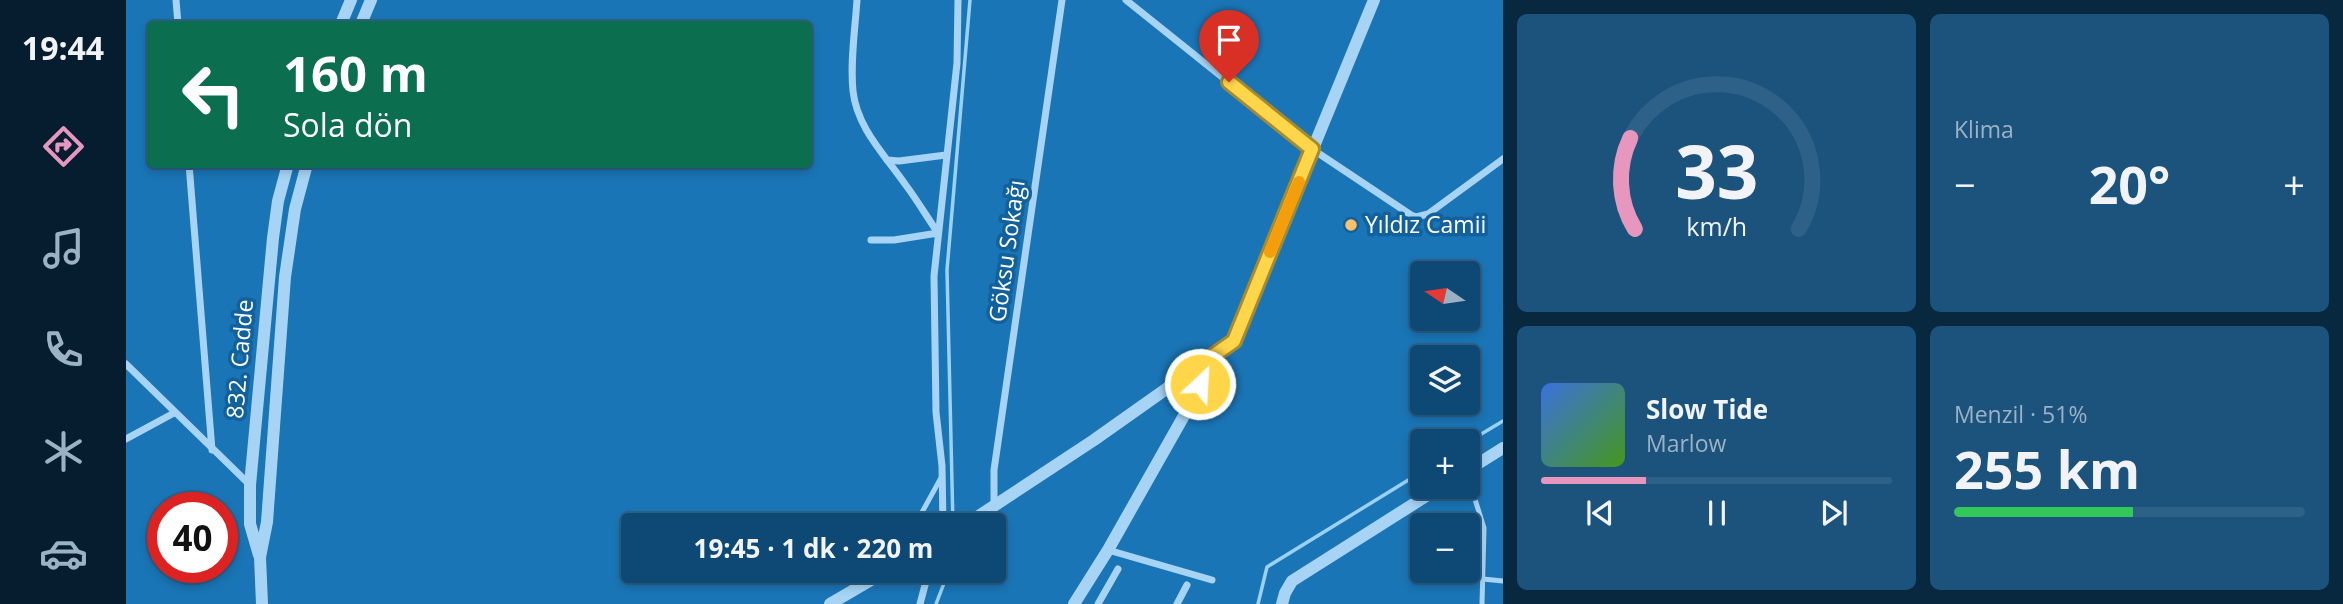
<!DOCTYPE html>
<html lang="tr">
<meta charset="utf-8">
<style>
:root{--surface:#0e4975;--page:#1c537d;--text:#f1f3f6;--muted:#9bb2c5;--line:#2e6187;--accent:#e797bd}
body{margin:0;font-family:"Open Sans",sans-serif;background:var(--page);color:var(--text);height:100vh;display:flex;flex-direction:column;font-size:26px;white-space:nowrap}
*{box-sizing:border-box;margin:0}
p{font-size:23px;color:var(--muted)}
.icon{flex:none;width:38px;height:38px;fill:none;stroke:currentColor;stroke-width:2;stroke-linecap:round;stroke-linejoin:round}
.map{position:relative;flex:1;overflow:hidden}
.panel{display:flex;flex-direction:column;gap:14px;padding:14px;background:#082840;width:840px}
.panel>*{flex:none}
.top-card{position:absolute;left:21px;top:21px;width:665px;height:147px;border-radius:7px;box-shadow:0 4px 10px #0003,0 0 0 2px var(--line);background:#0b6e4f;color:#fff;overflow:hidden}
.needle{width:46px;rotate:283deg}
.buttons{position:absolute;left:1284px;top:261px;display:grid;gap:14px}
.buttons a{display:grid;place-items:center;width:70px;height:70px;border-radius:7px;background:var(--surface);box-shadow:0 4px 10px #0003,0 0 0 2px var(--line);font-size:35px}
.speed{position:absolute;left:21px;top:492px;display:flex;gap:14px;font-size:35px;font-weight:700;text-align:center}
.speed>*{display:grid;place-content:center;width:91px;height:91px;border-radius:50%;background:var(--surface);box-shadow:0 4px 10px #0003,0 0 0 2px var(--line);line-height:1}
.speed .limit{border:10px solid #d22;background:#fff;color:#111}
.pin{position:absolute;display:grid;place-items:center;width:60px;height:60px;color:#fff;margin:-72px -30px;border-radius:50% 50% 50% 0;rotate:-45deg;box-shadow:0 0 7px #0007}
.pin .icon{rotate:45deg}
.me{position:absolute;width:77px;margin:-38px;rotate:25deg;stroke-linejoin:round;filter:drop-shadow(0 0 5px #0008)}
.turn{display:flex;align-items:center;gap:24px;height:147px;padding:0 21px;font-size:32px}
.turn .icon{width:91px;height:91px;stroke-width:2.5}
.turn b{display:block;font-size:49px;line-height:60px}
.big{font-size:52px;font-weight:700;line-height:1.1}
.panel .card{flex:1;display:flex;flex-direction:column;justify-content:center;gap:10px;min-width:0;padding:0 24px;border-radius:10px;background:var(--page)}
.panel .dial{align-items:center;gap:0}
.dial svg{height:182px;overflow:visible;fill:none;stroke:var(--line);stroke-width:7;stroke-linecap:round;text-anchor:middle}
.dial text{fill:var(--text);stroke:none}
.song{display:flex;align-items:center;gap:21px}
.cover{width:84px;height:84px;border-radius:10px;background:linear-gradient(135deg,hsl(220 70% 55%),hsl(100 70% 35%))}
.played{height:7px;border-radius:4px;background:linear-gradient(90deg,var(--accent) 30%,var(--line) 30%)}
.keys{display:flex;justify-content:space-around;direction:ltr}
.heat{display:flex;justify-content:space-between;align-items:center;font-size:38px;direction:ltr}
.charge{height:10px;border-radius:5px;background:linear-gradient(90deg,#34c759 51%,var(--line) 0)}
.panel .tiles{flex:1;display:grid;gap:14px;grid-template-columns:repeat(2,1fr)}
.trip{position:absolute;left:495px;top:513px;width:385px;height:70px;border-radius:7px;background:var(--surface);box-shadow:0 4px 10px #0003,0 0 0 2px var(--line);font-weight:700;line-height:70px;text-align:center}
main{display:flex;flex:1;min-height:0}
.menu{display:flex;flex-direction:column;width:126px;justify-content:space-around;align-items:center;background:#061d2f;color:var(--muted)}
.menu .icon{width:49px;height:49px}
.menu .active{color:var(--accent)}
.menu b{font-size:32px;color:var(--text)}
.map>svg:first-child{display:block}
.green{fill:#1a75b6;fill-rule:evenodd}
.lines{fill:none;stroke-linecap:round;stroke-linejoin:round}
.stream{stroke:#99d1f7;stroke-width:3.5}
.service{stroke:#a7d4f4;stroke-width:5}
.minor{stroke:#a7d4f4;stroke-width:7}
.tertiary{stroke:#a7d4f4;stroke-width:12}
.route-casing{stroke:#a68a30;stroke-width:18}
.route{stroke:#ffd54a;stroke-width:12}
.slow{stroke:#f59e0b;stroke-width:12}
.poi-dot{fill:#ffc06a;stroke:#12619c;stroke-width:2.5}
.labels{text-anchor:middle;stroke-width:7;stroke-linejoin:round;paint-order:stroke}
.poi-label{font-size:23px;fill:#fff;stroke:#12619c;text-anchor:start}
.street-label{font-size:23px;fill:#fff;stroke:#12619c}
</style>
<main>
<nav class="menu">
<b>19:44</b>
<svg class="icon active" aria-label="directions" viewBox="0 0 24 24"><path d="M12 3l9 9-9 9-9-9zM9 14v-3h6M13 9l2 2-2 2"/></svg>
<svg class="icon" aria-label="music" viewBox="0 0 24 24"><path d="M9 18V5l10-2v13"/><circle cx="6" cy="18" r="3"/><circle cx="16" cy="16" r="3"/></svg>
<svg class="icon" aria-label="phone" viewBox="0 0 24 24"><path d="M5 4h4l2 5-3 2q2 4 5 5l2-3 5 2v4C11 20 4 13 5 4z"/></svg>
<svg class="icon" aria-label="climate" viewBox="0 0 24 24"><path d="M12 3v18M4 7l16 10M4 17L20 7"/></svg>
<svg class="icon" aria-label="car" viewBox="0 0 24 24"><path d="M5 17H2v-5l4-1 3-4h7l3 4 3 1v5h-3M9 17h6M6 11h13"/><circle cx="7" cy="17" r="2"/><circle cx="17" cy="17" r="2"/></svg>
</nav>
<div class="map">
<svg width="1377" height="604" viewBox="0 0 1377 604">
<rect width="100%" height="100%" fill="#12619c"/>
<path class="green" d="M0,0H1377V604H0ZM24,24H682V164H24ZM1297,273H1342V318H1297ZM1297,357H1342V402H1297ZM1297,441H1342V486H1297ZM37,508H96V567H37ZM508,525H868V570H508ZM1297,525H1342V570H1297Z"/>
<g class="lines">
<path class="stream" d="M1342,442L1377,421
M827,525L821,270L844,0
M810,604L823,570
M1132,604L1141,567L1297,471"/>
<path class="service" d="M1342,477L1358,528L1356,604
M789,525L816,476
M1357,579L1377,581"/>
<path class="minor" d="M50,0L52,24
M731,0C729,30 724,62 727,91C731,128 759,155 779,184C791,200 801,217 812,233L768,240H745
M1000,0L1186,149L1285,215L1290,217L1302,214L1377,159
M761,160L773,161L820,155
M63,164L86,450
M0,364L124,485
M0,439L48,413
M868,505V470L936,0
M817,525L816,466L810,412L808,276L831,63L832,0
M982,550L1086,580
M794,604L803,570
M972,604L992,569
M1051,604L1061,585"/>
<path class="tertiary" d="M215,24L225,0
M235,24L245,0
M1342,470L1377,448
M839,525L968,440L1108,341L1248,0
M133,555L124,524V485L147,238L152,201L162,164
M136,604L134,557L141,522L159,277L169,209L181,164
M704,604L762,570
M948,604L982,550L1068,398L1075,377L1074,365
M1156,604L1159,593L1166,581L1316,486"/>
</g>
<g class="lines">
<defs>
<path id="route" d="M1074,384V365L1108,341L1186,149L1103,82"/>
</defs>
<use href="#route" class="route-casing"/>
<use href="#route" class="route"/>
<path class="slow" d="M1144,252L1173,182"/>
</g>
<circle class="poi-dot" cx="1225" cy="225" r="7"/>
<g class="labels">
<g class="poi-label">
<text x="1239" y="233">Yıldız Camii</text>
</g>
<g class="street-label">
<text transform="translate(881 251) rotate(-82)" y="8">Göksu Sokağı</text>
<text transform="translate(114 359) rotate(-85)" y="8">832. Cadde</text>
</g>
</g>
</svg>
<div class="buttons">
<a><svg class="needle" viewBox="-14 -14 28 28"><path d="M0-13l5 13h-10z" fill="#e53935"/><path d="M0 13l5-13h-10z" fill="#9bb2c5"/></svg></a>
<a><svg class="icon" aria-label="layers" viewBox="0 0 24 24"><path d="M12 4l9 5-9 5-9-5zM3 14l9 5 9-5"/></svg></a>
<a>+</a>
<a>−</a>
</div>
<div class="speed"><div class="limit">40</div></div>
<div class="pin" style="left:1103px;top:82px;background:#d93025"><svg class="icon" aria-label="arrive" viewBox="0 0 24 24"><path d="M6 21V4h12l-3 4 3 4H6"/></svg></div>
<svg class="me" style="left:1074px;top:384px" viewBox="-20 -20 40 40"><circle r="17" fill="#ffd54a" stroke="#fff" stroke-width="3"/><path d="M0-11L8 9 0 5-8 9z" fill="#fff"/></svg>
<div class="trip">19:45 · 1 dk · 220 m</div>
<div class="top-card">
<div class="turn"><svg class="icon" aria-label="left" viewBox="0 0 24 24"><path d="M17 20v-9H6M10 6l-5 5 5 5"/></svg><div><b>160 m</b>Sola dön</div></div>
</div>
</div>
<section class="panel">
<div class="tiles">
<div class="card dial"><svg viewBox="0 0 100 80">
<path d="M14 69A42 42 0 1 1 86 69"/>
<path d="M14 69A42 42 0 0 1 12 29" stroke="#e797bd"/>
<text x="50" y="56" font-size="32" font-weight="700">33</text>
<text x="50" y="72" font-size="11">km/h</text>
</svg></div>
<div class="card"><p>Klima</p>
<div class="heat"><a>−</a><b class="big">20°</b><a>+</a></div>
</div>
<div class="card">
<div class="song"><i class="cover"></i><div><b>Slow Tide</b><p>Marlow</p></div></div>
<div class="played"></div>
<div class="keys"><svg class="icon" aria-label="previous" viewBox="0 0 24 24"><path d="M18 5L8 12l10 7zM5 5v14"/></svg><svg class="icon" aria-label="pause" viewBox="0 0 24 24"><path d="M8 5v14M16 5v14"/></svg><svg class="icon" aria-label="next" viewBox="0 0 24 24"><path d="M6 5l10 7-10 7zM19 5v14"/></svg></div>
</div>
<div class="card"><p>Menzil · 51%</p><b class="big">255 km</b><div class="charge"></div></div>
</div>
</section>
</main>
